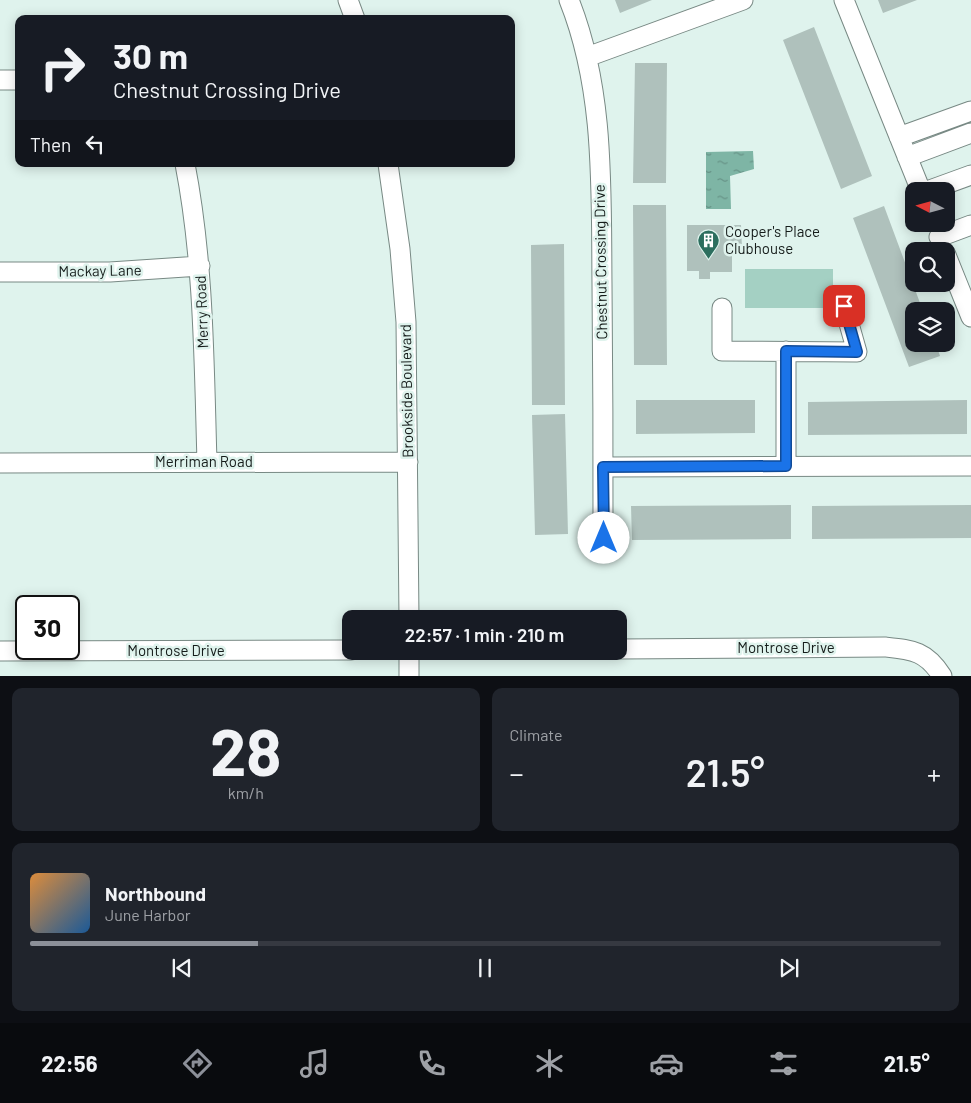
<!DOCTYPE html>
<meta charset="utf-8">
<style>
:root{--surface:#171b24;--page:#20242c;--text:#f1f3f6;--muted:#9ea1a6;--line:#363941;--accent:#8c9099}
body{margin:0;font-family:Barlow,sans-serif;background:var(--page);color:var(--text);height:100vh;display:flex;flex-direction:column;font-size:19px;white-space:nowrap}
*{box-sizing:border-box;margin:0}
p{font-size:16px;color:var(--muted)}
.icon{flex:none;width:28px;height:28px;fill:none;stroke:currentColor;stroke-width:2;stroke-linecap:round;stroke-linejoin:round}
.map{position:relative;height:676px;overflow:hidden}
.side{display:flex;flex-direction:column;gap:12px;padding:12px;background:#0d0f14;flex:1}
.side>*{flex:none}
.guide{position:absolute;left:15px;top:15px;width:500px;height:152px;border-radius:10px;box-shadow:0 2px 12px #0003;background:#171b24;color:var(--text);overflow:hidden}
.needle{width:32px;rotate:276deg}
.buttons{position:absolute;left:905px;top:182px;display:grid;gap:10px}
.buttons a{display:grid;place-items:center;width:50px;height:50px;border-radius:10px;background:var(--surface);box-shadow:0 2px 12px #0003;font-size:25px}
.speed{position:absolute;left:15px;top:595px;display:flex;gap:10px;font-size:25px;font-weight:700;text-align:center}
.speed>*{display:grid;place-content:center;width:65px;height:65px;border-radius:50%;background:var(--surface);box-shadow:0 2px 12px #0003;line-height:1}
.speed .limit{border:2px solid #111;border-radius:8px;background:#fff;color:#111}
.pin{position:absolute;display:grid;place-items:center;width:42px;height:42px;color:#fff;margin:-21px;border-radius:10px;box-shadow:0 2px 8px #0006}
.me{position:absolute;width:55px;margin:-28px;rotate:0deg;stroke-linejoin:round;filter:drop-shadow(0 0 4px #0008)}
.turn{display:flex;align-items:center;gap:18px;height:105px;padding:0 15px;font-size:22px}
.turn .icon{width:65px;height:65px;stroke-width:2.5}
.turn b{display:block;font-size:35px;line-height:42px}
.then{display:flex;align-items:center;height:48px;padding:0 15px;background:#0003;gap:10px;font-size:19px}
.big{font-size:38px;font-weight:600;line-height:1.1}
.side .card{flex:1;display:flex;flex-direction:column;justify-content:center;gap:8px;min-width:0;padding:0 18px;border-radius:10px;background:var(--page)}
.side .dial{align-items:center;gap:0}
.dial b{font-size:65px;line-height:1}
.song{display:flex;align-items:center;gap:15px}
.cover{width:60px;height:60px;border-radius:8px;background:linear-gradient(135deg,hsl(30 70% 55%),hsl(210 70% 35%))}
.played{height:5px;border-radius:2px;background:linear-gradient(90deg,var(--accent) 25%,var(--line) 25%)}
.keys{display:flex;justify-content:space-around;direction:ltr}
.heat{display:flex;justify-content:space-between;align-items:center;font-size:28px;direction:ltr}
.side .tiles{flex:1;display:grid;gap:12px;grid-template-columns:1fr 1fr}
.card:last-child{grid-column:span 2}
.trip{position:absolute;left:342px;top:610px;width:285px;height:50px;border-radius:10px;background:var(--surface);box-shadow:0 2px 12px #0003;font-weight:600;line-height:50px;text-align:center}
.dock{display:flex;height:80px;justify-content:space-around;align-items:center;background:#090b0e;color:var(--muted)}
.dock .icon{width:35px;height:35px}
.dock .selected{color:var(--accent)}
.dock b{font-size:22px;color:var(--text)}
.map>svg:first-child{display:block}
.pitch{fill:#a4d0c3}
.water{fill:url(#water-ripples)}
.building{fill:#afc1bc}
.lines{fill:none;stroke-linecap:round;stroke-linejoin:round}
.minor-casing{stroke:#788984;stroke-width:21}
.minor{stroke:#fff;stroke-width:19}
.route-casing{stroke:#114b97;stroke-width:12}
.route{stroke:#1a73e8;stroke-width:9}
.labels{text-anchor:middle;stroke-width:5;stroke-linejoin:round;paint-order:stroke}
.poi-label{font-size:15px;fill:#151c1a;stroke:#dff3ed;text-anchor:start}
.street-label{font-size:15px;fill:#151c1a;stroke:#dff3ed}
</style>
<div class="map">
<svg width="971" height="676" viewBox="0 0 971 676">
<defs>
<pattern id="water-ripples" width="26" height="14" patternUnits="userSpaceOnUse" patternTransform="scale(1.25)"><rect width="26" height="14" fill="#7eb5a5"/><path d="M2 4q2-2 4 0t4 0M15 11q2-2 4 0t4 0" fill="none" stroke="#669286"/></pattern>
</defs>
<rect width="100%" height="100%" fill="#dff3ed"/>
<path class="pitch" d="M745,269H833V308H745Z"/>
<path class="water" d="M753,151L754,169L730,176L731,209H706V152Z"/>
<path class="building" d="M615,0H652L620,13Z
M878,0H917L883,13Z
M814,27L872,176L841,189L783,40Z
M635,63H667L666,183H633Z
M633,205H666L667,365H634Z
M884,206L923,311H914V344H936L940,356L909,367L853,218Z
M687,225H741L742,249H732V272H710V279H699V271H687Z
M564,244L565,405H532L531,245Z
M636,400H755V433L636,434Z
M967,400V434L808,435V402Z
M565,414L568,534L535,535L532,415Z
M791,505V539L632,540L631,506Z
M971,505V538L812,539V506Z"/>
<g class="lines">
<defs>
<path id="minor" d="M348,0L355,19
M569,0C605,90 601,189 602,284C603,369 603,453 603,538
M844,0L921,191
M587,57L743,0
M0,80H19
M899,137L971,111
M907,157L971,133
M185,164C204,262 204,362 207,462
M388,164L400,249L406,322L409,619
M927,191L971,175
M939,237L971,225
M946,255L971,317
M0,272H110L200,266
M722,308V351L857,352L844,306
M786,351V466
M0,463L408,462
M603,467L971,466
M619,649L885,647C913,650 926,651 942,676
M0,651L351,650
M409,651V676"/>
</defs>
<use href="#minor" class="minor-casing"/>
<use href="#minor" class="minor"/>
</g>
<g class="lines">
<defs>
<path id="route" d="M604,538L603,467L786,466V351L857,352L844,306"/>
</defs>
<use href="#route" class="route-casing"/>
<use href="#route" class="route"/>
</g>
<defs>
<symbol id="building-pin" viewBox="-11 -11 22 30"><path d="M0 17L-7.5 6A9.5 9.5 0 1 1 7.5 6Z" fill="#2c6e5e" stroke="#dff3ed"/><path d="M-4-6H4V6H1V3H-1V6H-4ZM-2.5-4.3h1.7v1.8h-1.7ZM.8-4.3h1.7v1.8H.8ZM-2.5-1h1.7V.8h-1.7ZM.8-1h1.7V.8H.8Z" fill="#fff"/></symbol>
</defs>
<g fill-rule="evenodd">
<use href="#building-pin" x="696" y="228" width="25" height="34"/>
</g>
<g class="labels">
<g class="poi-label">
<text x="725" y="237">Cooper's Place<tspan x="725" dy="17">Clubhouse</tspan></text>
</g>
<g class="street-label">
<text transform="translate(601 262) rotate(-91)" y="5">Chestnut Crossing Drive</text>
<text transform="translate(100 271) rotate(-1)" y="5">Mackay Lane</text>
<text transform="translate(202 312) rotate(-92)" y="5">Merry Road</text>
<text transform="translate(407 391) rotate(-91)" y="5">Brookside Boulevard</text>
<text x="204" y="467">Merriman Road</text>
<text x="786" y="653">Montrose Drive</text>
<text x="176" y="656">Montrose Drive</text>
</g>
</g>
</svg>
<div class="buttons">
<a><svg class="needle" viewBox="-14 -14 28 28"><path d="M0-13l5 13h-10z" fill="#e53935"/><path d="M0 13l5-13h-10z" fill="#9ea1a6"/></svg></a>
<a><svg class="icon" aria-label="search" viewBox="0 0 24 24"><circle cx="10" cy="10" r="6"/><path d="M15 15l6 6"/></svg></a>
<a><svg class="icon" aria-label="layers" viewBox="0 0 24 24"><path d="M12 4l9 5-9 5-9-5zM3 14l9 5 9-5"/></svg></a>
</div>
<div class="speed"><div class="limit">30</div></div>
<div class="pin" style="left:844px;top:306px;background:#d93025"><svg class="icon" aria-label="arrive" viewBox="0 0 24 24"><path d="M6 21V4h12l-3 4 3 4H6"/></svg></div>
<svg class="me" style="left:604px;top:538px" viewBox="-20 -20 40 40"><circle r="19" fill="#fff"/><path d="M0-13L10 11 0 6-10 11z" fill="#1a73e8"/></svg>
<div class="trip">22:57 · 1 min · 210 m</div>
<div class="guide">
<div class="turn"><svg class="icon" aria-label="right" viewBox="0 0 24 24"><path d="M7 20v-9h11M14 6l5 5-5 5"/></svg><div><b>30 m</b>Chestnut Crossing Drive</div></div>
<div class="then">Then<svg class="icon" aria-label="left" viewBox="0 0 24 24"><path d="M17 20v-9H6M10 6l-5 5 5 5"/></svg></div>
</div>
</div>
<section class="side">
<div class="tiles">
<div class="card dial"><b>28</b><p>km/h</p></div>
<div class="card"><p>Climate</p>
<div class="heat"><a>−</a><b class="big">21.5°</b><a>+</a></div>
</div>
<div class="card">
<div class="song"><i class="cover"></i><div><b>Northbound</b><p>June Harbor</p></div></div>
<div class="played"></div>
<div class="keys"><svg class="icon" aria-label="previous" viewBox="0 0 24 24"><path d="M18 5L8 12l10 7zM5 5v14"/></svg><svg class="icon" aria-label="pause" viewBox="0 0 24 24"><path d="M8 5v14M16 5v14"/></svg><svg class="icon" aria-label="next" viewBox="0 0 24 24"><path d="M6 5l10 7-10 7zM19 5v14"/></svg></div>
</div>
</div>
</section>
<nav class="dock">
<b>22:56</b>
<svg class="icon selected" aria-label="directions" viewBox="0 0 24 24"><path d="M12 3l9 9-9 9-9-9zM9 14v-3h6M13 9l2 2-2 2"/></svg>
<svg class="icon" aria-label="music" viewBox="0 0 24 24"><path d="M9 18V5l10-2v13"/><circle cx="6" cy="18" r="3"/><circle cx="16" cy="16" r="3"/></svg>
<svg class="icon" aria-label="phone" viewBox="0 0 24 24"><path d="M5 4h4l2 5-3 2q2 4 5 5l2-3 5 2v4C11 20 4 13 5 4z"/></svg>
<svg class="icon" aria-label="climate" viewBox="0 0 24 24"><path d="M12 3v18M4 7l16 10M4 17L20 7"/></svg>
<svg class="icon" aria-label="car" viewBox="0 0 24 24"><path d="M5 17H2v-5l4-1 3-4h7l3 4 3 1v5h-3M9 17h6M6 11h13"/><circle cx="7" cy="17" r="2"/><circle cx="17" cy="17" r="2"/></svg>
<svg class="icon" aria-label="filters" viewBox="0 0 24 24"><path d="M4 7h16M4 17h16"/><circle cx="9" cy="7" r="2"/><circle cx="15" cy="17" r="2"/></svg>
<b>21.5°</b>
</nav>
